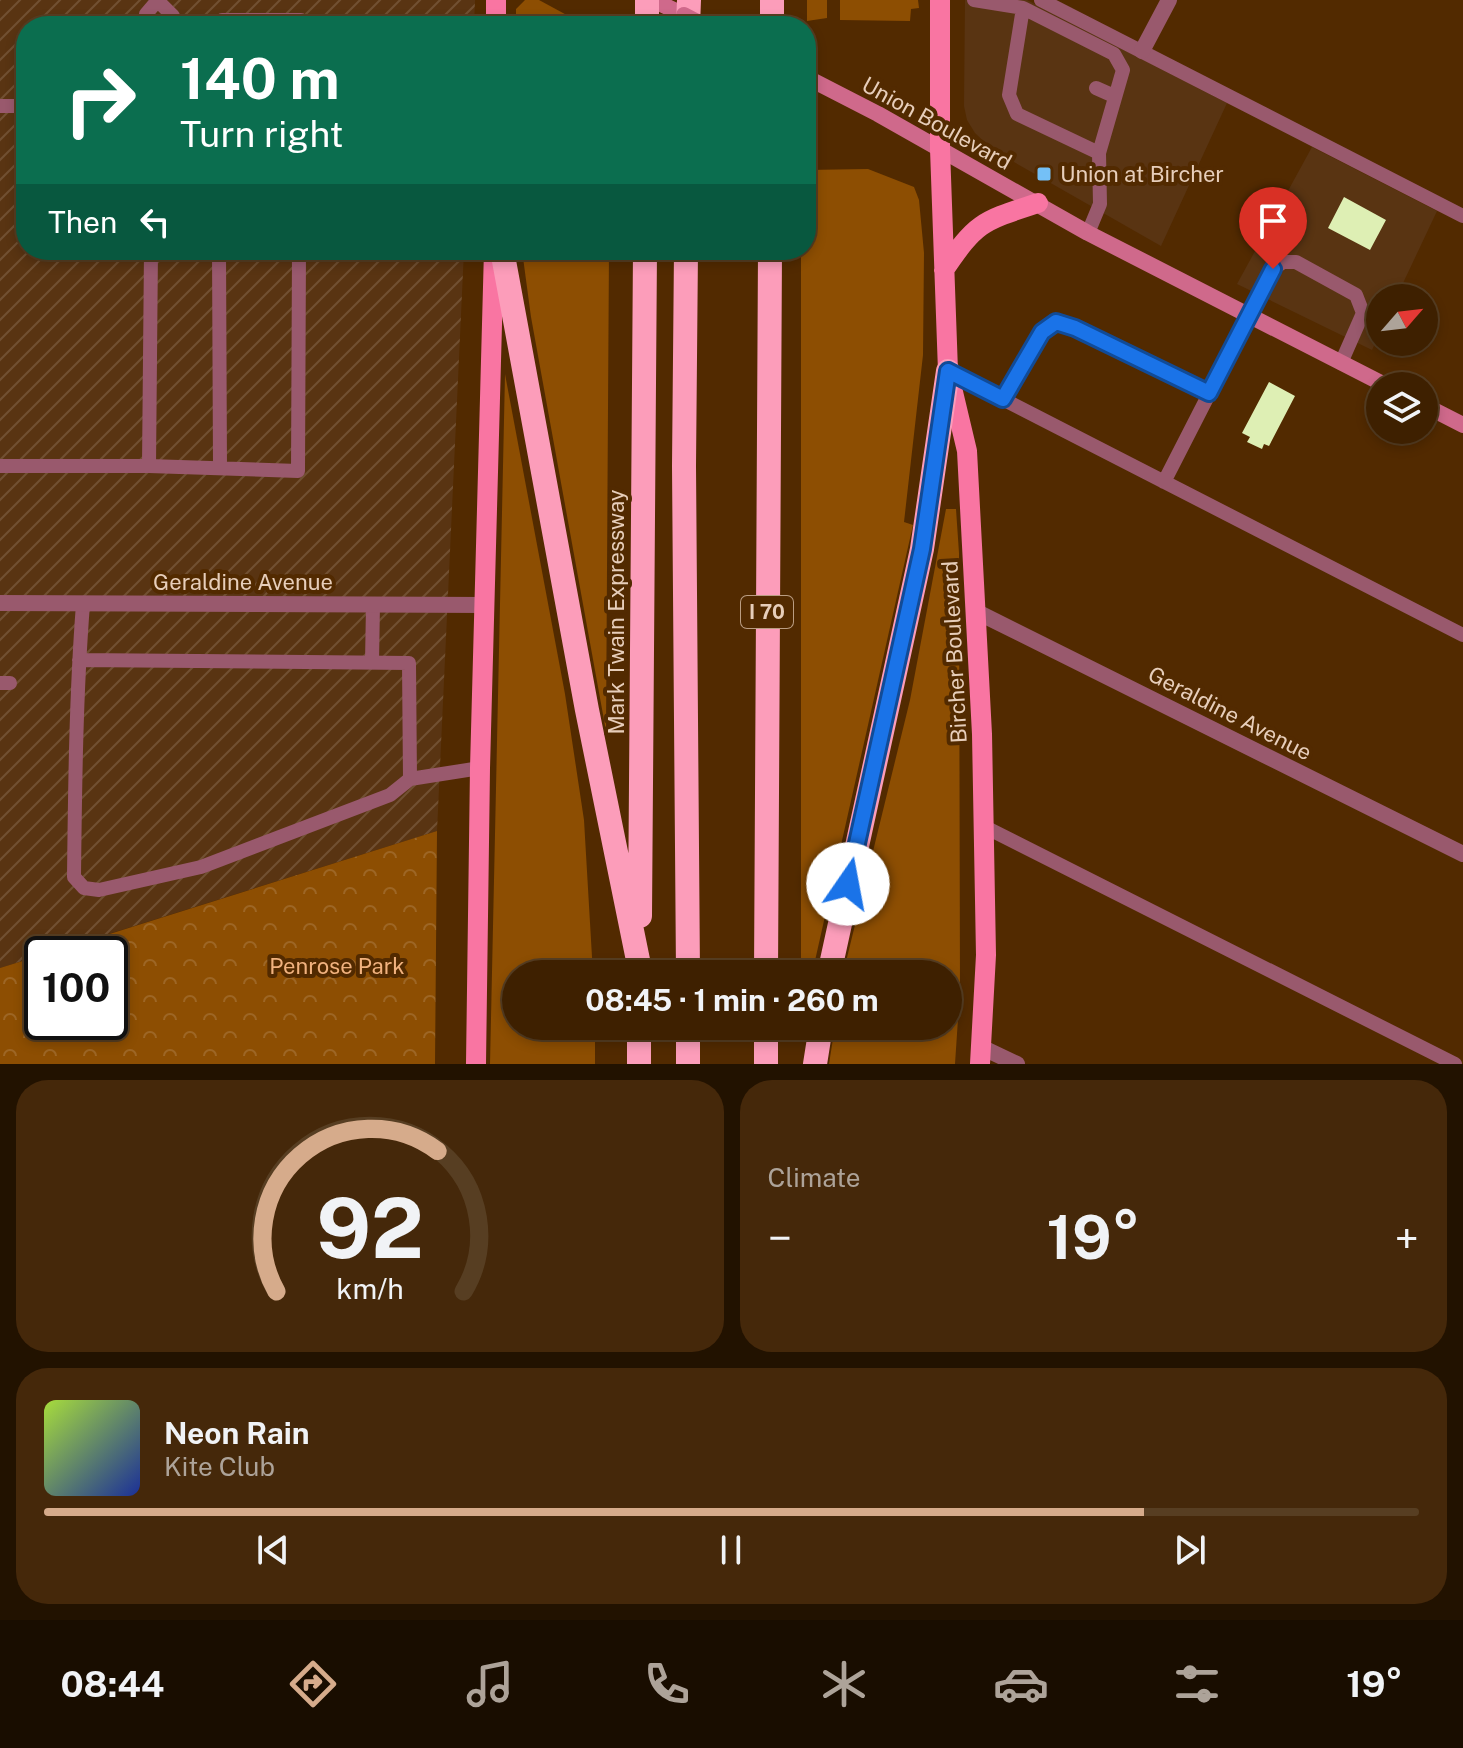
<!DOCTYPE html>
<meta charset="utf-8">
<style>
:root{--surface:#3e2000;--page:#45280a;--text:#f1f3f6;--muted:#ada399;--line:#573e22;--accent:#d6ab8b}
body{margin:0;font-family:"Public Sans",sans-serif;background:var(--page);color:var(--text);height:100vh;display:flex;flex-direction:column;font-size:30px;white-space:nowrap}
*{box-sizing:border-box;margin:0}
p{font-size:26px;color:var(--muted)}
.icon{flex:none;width:44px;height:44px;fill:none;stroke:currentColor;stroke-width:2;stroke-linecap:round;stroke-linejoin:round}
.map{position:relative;height:1064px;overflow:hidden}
.panel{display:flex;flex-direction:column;gap:16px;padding:16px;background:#221200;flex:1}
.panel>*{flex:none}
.hud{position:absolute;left:16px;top:16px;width:800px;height:244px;border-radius:32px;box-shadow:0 4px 12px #0003,0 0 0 2px var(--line);background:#0b6e4f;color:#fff;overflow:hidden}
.needle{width:52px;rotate:62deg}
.fabs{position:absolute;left:1366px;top:284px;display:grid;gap:16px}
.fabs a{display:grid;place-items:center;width:72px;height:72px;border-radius:50%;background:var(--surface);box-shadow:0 4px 12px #0003,0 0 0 2px var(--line);font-size:40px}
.speed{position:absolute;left:24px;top:936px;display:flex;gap:16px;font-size:40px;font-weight:700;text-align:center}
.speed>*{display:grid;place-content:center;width:104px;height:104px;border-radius:50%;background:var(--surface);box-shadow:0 4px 12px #0003,0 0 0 2px var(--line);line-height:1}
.speed .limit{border:4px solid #111;border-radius:12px;background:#fff;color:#111}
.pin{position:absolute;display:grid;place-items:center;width:68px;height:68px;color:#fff;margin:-82px -34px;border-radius:50% 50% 50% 0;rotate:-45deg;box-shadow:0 0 8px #0007}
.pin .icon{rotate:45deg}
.me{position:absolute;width:88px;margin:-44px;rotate:12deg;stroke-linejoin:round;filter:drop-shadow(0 0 6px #0008)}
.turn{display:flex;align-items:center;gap:28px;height:168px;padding:0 32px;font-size:36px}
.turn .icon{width:104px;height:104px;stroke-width:2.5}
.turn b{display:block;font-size:56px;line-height:68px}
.then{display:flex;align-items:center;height:76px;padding:0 32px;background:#0003;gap:16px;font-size:30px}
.big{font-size:60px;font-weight:700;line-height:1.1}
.panel .widget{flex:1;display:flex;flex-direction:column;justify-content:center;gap:12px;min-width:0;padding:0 28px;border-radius:32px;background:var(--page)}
.panel .dial{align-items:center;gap:0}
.dial svg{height:208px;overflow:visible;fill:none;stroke:var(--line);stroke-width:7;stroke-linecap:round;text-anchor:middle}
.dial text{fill:var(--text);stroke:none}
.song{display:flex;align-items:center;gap:24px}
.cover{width:96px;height:96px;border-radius:12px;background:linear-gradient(135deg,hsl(80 70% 55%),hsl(230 70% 35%))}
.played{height:8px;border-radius:4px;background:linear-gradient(90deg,var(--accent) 80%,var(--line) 80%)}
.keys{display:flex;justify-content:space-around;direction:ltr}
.heat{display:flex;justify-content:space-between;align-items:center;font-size:44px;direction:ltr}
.panel .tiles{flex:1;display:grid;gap:16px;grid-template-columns:1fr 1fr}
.widget:last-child{grid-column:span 2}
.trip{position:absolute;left:502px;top:960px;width:460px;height:80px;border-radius:40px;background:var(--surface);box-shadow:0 4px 12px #0003,0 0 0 2px var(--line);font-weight:700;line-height:80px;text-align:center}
.tabs{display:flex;height:128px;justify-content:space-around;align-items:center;background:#190d00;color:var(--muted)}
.tabs .icon{width:56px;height:56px}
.tabs .active{color:var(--accent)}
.tabs b{font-size:36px;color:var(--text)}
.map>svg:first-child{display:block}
.built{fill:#593412}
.industrial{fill:url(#industrial-furrows)}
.grass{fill:#8d4e02}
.park{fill:url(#park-crowns)}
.building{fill:#deefb4}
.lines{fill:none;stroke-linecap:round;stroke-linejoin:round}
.service{stroke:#99596d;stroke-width:14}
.minor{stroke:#99596d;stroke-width:16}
.secondary{stroke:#cf698b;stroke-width:16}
.primary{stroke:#f975a2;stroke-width:20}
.motorway{stroke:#fc9dba;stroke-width:24}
.secondary-bridge{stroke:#cf698b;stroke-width:16}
.route-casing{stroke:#114b97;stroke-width:20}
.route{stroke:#1a73e8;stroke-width:14}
.poi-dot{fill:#74c0f6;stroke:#522a00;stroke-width:3}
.labels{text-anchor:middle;stroke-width:8;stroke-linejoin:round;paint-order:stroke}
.shield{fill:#522a00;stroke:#ba9d82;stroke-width:2}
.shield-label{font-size:20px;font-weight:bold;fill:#e7ceba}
.street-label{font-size:22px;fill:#e7ceba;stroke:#522a00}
.poi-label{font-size:22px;fill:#e7ceba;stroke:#522a00;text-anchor:start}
.park-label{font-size:22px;fill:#f1b27e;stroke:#522a00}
</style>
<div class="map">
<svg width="1463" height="1064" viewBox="0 0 1463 1064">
<defs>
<pattern id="industrial-furrows" width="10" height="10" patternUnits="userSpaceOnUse" patternTransform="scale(2)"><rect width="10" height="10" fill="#593412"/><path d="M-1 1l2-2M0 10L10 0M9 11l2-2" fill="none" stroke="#715032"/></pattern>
<pattern id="park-crowns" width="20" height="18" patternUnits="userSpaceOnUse" patternTransform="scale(2)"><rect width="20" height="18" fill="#8d4e02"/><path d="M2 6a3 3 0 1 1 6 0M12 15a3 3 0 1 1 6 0" fill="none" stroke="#9d6625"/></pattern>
</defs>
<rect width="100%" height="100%" fill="#522a00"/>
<path class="built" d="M965,0H1027L1227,103L1161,246L993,150L975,133L967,120L964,106Z
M1312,147L1437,211L1396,298H1380V333L1372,350L1237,284Z"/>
<path class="industrial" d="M0,0H475L474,26H26V250H464L437,831L0,968Z"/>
<path class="grass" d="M525,0H539L587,26H516V9Z
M807,0H827V18L807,21Z
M840,0H918L919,8L911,9L910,21L840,20Z
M868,169L914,187L919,200L924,253L923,355L904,522L913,525L812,974H801V250H806V170Z
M522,250H609L606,731L531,317Z
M505,374L565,694L584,820L593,974H516V1026H595V1064H490Z
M946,509H956L959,553L960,989L955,1064H829L835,1026H948V974H843L910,700Z"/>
<path class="park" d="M437,831L435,1064H0V968L42,955V1022H110V954H46Z"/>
<path class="building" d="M1344,197L1386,220L1370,250L1328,228Z
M1269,382L1295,396L1269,446L1264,444L1262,449L1247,442L1250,437L1242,433Z"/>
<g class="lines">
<path class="service" d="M974,0L1023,8L1009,95L1017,114L1099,153L1100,204L1088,233
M1041,0L1463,216
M158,1L173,16V26
M1023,8L1114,54L1123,70L1099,153
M145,26L146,14L158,0
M222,26V20H301V26
M1096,88L1114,96
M0,106H26
M151,250L149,466L298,471L299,250
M219,250L220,467
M948,371L1463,635
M1003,399L1042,332L1056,322L1075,328L1209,393
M0,466H149
M1164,482L1273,269L1283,262H1296L1356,295L1363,313L1341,363
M79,660L409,663L410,779L390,795L201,867L99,890L84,888L74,877C75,786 76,695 83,604
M372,662L373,605
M0,683H10
M410,779L480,768
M985,827L1455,1064"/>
<path class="minor" d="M1142,51L1169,0
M0,603L486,605
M977,612L1463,854
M981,1047L1017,1064"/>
<path class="secondary" d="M653,0L684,15
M806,77L878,114L1088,233L1387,386
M1424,405L1463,425"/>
<path class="primary" d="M940,0V149L948,371L967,451L982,734L986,955L980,1064
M496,26V0
M944,270C977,221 983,221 1038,203
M476,1064L480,768L494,250"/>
<path class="motorway" d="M647,26V0
M688,26L689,0
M772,26V0
M502,250L587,710L639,965
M686,250L684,466L688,974
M640,916L645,250
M766,974L770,250
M829,974L922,549L948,371
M688,1026V1064
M639,1064V1026
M766,1064V1026
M815,1064L821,1026"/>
<path class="secondary-bridge" d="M684,15L705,26"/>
</g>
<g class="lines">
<defs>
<path id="route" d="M848,884L922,549L948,371L1003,399L1042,332L1056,322L1075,328L1209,393L1273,269"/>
</defs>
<use href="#route" class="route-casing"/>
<use href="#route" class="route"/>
</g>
<rect class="poi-dot" x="1036" y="166" width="16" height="16" rx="4"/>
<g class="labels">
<rect class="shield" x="741" y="596" width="52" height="32" rx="6"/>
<g class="shield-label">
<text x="767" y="619">I 70</text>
</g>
<g class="street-label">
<text transform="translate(937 123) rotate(29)" y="8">Union Boulevard</text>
<text x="243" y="590">Geraldine Avenue</text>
<text transform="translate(616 612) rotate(-90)" y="8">Mark Twain Expressway</text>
<text transform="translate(954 652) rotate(-93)" y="8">Bircher Boulevard</text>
<text transform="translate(1230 713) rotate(27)" y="8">Geraldine Avenue</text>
</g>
<g class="poi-label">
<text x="1060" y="182">Union at Bircher</text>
</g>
<g class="park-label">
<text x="337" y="974">Penrose Park</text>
</g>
</g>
</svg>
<div class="fabs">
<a><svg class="needle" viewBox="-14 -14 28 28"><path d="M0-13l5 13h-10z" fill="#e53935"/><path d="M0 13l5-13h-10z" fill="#ada399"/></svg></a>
<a><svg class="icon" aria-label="layers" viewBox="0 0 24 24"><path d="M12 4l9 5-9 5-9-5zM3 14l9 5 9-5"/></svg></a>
</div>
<div class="speed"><div class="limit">100</div></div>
<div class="pin" style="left:1273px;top:269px;background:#d93025"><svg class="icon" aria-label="arrive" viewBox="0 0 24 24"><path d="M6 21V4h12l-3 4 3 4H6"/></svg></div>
<svg class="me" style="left:848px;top:884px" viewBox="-20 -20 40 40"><circle r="19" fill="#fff"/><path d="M0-13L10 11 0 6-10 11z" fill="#1a73e8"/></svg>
<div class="trip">08:45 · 1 min · 260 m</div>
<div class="hud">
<div class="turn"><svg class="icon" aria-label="right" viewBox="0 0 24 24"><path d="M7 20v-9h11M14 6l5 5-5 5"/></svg><div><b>140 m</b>Turn right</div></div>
<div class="then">Then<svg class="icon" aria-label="left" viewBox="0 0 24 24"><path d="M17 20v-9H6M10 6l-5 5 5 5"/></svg></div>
</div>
</div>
<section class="panel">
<div class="tiles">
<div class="widget dial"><svg viewBox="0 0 100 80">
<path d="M14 69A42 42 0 1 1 86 69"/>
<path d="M14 69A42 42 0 0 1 76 15" stroke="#d6ab8b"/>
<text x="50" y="56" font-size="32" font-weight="700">92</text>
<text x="50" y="72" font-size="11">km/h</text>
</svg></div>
<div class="widget"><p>Climate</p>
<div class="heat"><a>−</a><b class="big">19°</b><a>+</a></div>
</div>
<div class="widget">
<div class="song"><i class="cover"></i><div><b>Neon Rain</b><p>Kite Club</p></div></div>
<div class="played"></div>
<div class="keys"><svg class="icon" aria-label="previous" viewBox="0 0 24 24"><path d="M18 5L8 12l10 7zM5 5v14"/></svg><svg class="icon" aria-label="pause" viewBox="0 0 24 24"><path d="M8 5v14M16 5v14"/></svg><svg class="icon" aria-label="next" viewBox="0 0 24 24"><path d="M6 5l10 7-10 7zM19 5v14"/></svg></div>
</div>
</div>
</section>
<nav class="tabs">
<b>08:44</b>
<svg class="icon active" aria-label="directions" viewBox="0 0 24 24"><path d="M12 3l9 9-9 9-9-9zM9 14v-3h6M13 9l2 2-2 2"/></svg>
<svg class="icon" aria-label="music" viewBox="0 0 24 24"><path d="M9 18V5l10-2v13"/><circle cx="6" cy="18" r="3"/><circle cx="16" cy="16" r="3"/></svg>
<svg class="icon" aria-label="phone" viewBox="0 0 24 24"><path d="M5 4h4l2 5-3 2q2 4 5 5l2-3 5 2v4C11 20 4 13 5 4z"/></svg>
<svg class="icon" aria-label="climate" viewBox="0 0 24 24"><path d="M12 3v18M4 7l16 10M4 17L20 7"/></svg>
<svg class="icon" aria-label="car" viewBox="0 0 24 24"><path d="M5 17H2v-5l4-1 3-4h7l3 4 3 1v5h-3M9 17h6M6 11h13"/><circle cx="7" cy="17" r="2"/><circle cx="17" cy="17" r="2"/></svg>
<svg class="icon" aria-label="filters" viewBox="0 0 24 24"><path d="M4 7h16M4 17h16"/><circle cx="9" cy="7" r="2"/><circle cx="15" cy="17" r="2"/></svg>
<b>19°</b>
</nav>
